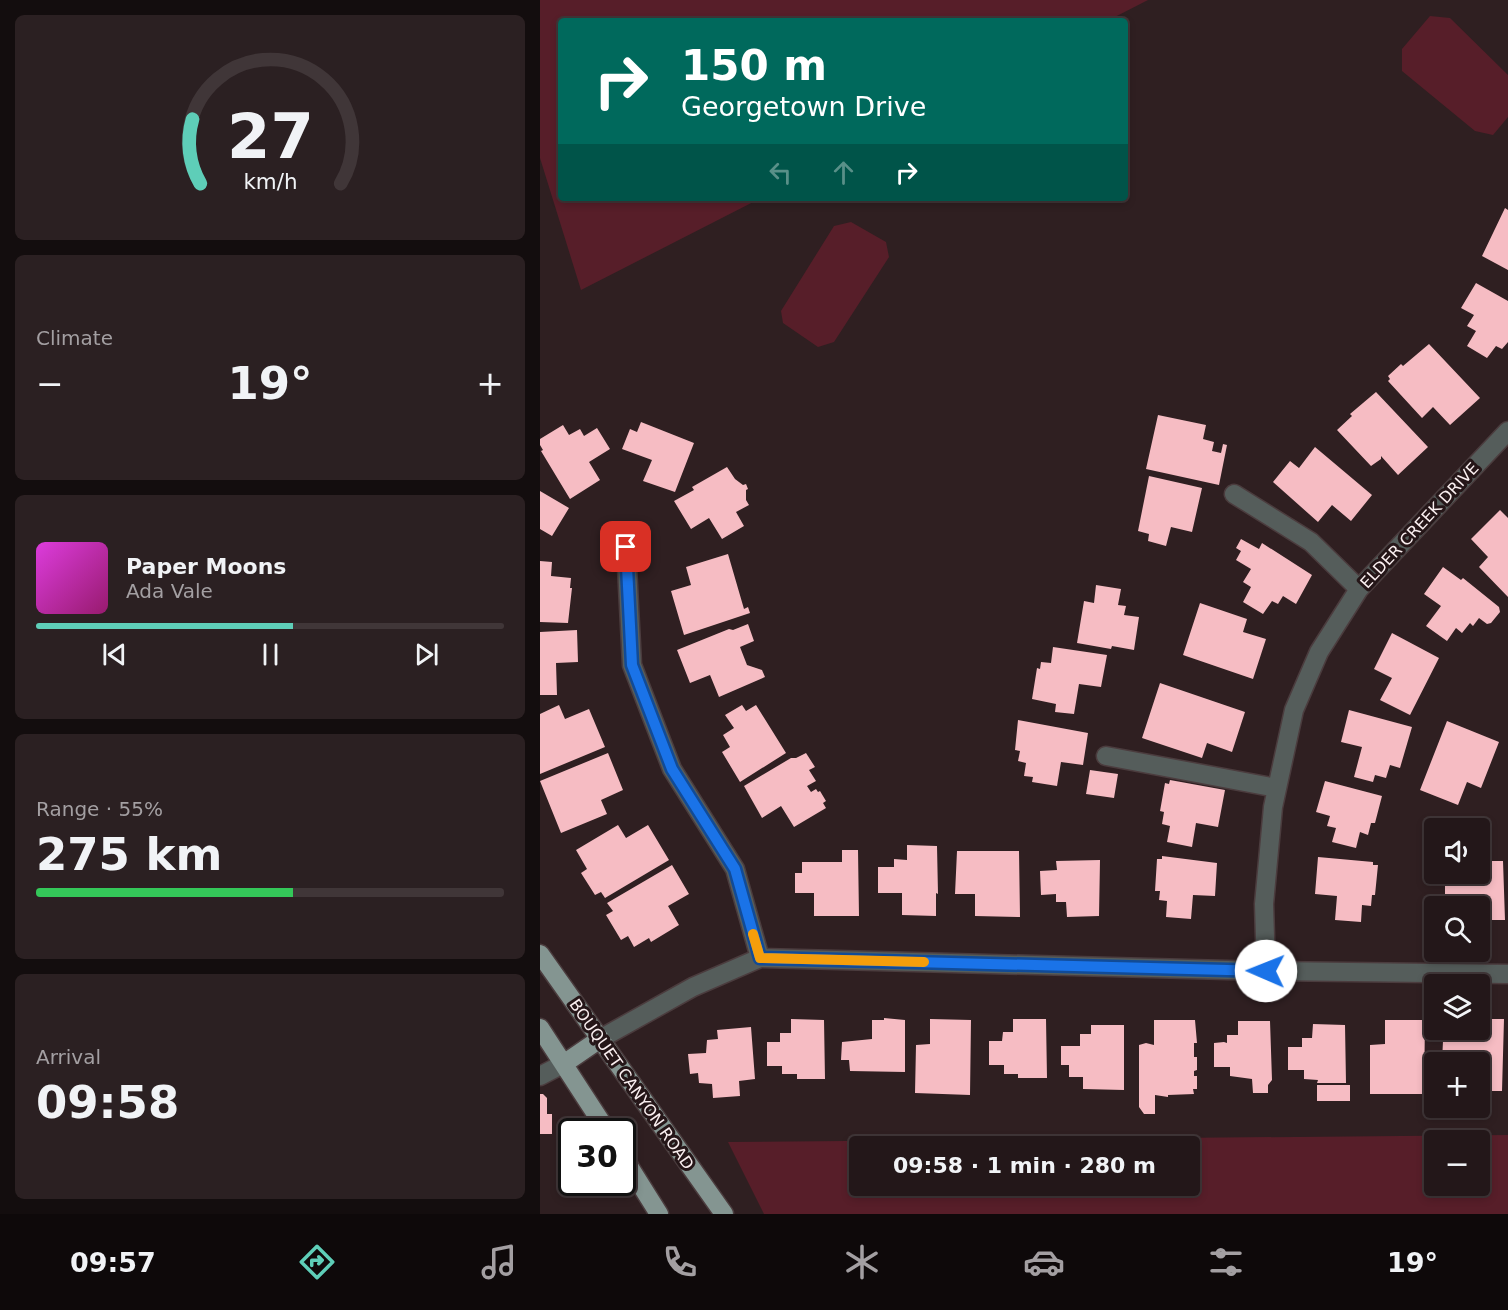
<!DOCTYPE html>
<meta charset="utf-8">
<style>
:root{--surface:#231719;--page:#2b2022;--text:#f1f3f6;--muted:#a39fa2;--line:#403638;--accent:#5eceb8}
body{margin:0;font-family:"DejaVu Sans",sans-serif;background:var(--page);color:var(--text);height:100vh;display:flex;flex-direction:column;font-size:22px;white-space:nowrap}
*{box-sizing:border-box;margin:0}
p{font-size:20px;color:var(--muted)}
.icon{flex:none;width:33px;height:33px;fill:none;stroke:currentColor;stroke-width:2;stroke-linecap:round;stroke-linejoin:round}
.map{position:relative;flex:1;overflow:hidden}
.details{display:flex;flex-direction:column;gap:15px;padding:15px;background:#130d0e;width:540px}
.details>*{flex:none}
.hud{position:absolute;left:18px;top:18px;width:570px;height:183px;border-radius:6px;box-shadow:0 3px 9px #0003,0 0 0 2px var(--line);background:#00695c;color:#fff;overflow:hidden}
.fabs{position:absolute;left:884px;top:818px;display:grid;gap:12px}
.fabs a{display:grid;place-items:center;width:66px;height:66px;border-radius:6px;background:var(--surface);box-shadow:0 3px 9px #0003,0 0 0 2px var(--line);font-size:30px}
.speed{position:absolute;left:18px;top:1118px;display:flex;gap:12px;font-size:30px;font-weight:700;text-align:center}
.speed>*{display:grid;place-content:center;width:78px;height:78px;border-radius:50%;background:var(--surface);box-shadow:0 3px 9px #0003,0 0 0 2px var(--line);line-height:1}
.speed .limit{border:3px solid #111;border-radius:9px;background:#fff;color:#111}
.pin{position:absolute;display:grid;place-items:center;width:51px;height:51px;color:#fff;margin:-26px;border-radius:12px;box-shadow:0 3px 9px #0006}
.me{position:absolute;width:66px;margin:-33px;rotate:271deg;stroke-linejoin:round;filter:drop-shadow(0 0 4px #0008)}
.turn{display:flex;align-items:center;gap:21px;height:126px;padding:0 24px;font-size:27px}
.turn .icon{width:78px;height:78px;stroke-width:2.5}
.turn b{display:block;font-size:42px;line-height:51px}
.lanes{display:flex;align-items:center;height:57px;padding:0 24px;background:#0003;justify-content:center;gap:30px;direction:ltr}
.lanes .off{opacity:.35}
.big{font-size:45px;font-weight:600;line-height:1.1}
.details .card{flex:1;display:flex;flex-direction:column;justify-content:center;gap:9px;min-width:0;padding:0 21px;border-radius:9px;background:var(--page)}
.details .dial{align-items:center;gap:0}
.dial svg{height:156px;overflow:visible;fill:none;stroke:var(--line);stroke-width:7;stroke-linecap:round;text-anchor:middle}
.dial text{fill:var(--text);stroke:none}
.song{display:flex;align-items:center;gap:18px}
.cover{width:72px;height:72px;border-radius:9px;background:linear-gradient(135deg,hsl(300 70% 55%),hsl(320 70% 35%))}
.played{height:6px;border-radius:3px;background:linear-gradient(90deg,var(--accent) 55%,var(--line) 55%)}
.keys{display:flex;justify-content:space-around;direction:ltr}
.heat{display:flex;justify-content:space-between;align-items:center;font-size:33px;direction:ltr}
.charge{height:9px;border-radius:4px;background:linear-gradient(90deg,#34c759 55%,var(--line) 0)}
.trip{position:absolute;left:309px;top:1136px;width:351px;height:60px;border-radius:6px;background:var(--surface);box-shadow:0 3px 9px #0003,0 0 0 2px var(--line);font-weight:600;line-height:60px;text-align:center}
.menu{display:flex;height:96px;justify-content:space-around;align-items:center;background:#0e090a;color:var(--muted)}
.menu .icon{width:42px;height:42px}
.menu .on{color:var(--accent)}
.menu b{font-size:27px;color:var(--text)}
main{display:flex;flex:1;min-height:0}
.map>svg:first-child{display:block}
.green{fill:#571e29;fill-rule:evenodd}
.building{fill:#f6bcc3}
.lines{fill:none;stroke-linecap:round;stroke-linejoin:round}
.minor-casing{stroke:#4b3c3e;stroke-width:21}
.major-casing{stroke:#4b3c3e;stroke-width:21}
.minor{stroke:#555d5b;stroke-width:18}
.major{stroke:#849591;stroke-width:18}
.route-casing{stroke:#114b97;stroke-width:15}
.route{stroke:#1a73e8;stroke-width:10}
.slow{stroke:#f59e0b;stroke-width:10}
.labels{text-anchor:middle;stroke-width:6;stroke-linejoin:round;paint-order:stroke}
.street-label{font-size:16px;fill:#faeff0;stroke:#251618}
</style>
<main>
<section class="details">
<div class="card dial"><svg viewBox="0 0 100 80">
<path d="M14 69A42 42 0 1 1 86 69"/>
<path d="M14 69A42 42 0 0 1 10 36" stroke="#5eceb8"/>
<text x="50" y="56" font-size="32" font-weight="700">27</text>
<text x="50" y="72" font-size="11">km/h</text>
</svg></div>
<div class="card"><p>Climate</p>
<div class="heat"><a>−</a><b class="big">19°</b><a>+</a></div>
</div>
<div class="card">
<div class="song"><i class="cover"></i><div><b>Paper Moons</b><p>Ada Vale</p></div></div>
<div class="played"></div>
<div class="keys"><svg class="icon" aria-label="previous" viewBox="0 0 24 24"><path d="M18 5L8 12l10 7zM5 5v14"/></svg><svg class="icon" aria-label="pause" viewBox="0 0 24 24"><path d="M8 5v14M16 5v14"/></svg><svg class="icon" aria-label="next" viewBox="0 0 24 24"><path d="M6 5l10 7-10 7zM19 5v14"/></svg></div>
</div>
<div class="card"><p>Range · 55%</p><b class="big">275 km</b><div class="charge"></div></div>
<div class="card"><p>Arrival</p><b class="big">09:58</b></div>
</section>
<div class="map">
<svg width="968" height="1214" viewBox="0 0 968 1214">
<rect width="100%" height="100%" fill="#2f1f21"/>
<path class="green" d="M0,0H608L567,21H21V198H221L41,290L0,158Z
M890,16L910,18L968,75V117L953,135L935,131L862,71V49Z
M311,222L346,242L349,257L294,342L278,347L243,323L241,311L294,226Z
M968,1135V1214H224L188,1142ZM894,1140H939V1185H894ZM320,1146H650V1185H320Z"/>
<path class="building" d="M965,208L968,210V270L942,256Z
M936,283L968,301V342L962,349L956,346L947,358L927,346L936,331L927,326L934,315L921,308Z
M889,344L940,398L910,425L893,407L882,418L848,381L850,379L848,376L861,364L863,366Z
M836,392L888,447L858,475L841,456V459L831,466L797,430L812,416L810,414Z
M618,415L666,425L663,439L674,442L672,451L681,453L683,444L687,445L679,485L606,469Z
M101,422L154,443L135,492L103,481L112,460L82,449L90,429L97,432Z
M23,425L29,435L40,429L44,436L57,428L70,449L49,462L60,480L30,499L1,451L3,450L0,445V439Z
M775,447L832,495L811,521L792,505L778,522L733,482L750,461L759,468Z
M187,467L195,479L203,485L206,484L208,489L206,490V500L209,505L196,512L204,526L182,539L169,518L151,529L134,501L154,490L152,487Z
M609,476L662,488L652,532L631,527L626,546L608,541L609,534L598,531Z
M0,491L29,508L12,536L0,529Z
M960,510L968,518V597L939,567L948,557L931,539Z
M701,539L719,549L722,543L772,575L756,604L743,596L738,604L732,601L723,614L703,602L711,587L703,582L711,569L696,560L701,551L696,548Z
M188,554L204,609L208,607L210,613L144,635L131,591L151,585L146,567Z
M0,561L12,562L11,576L31,578L30,588H32L28,623L0,622Z
M903,567L921,580L923,578L959,607L960,612L951,623L947,624L939,618L933,626L930,623L922,633L916,628L907,641L886,626L901,606L884,594Z
M556,585L581,589L578,605L586,606L584,615L599,617L594,650L572,646L571,649L537,643L544,601L554,603Z
M660,603L707,619L703,632L726,639L713,679L643,655Z
M208,624L214,641L200,647L207,665L222,670L225,677L179,697L170,675L150,683L137,650L189,629L193,630Z
M37,630L38,662L16,663L17,695H0V632Z
M852,633L899,658L870,715L840,700L852,678L834,669Z
M513,647L567,655L561,687L539,684L534,714L515,712L516,704L492,699L497,668L500,669L501,662L511,663Z
M620,683L705,712L692,752L667,743L662,758L602,738Z
M19,705L25,719L49,709L65,747L0,774V714Z
M202,705L206,711L216,705L246,753L200,782L182,752L190,747L183,735L194,728L185,715Z
M809,710L872,727L860,768L850,765L846,778L835,775L833,782L814,777L822,747L801,742Z
M478,720L548,733L543,765L521,762L517,786L492,782L493,777L484,776L486,763L478,761L480,751L475,750Z
M907,721L959,742L941,788L927,782L918,805L880,790Z
M68,753L83,790L61,800L67,814L21,833L0,781Z
M266,753L275,767L269,770L276,781L267,786L271,792L276,789L278,792L280,791L286,801L283,803L286,808L254,827L241,806L222,818L204,786L251,758H256Z
M550,770L578,774L574,798L546,794Z
M630,780L685,790L678,827L656,823L652,847L627,842L630,826L622,824L624,812L620,811L625,783L629,784Z
M785,781L842,796L835,823H831L828,835L820,832L816,848L792,842L796,828L787,826L790,816L776,812Z
M78,825L86,838L108,825L129,860L65,898L61,892L55,895L41,873L47,869L36,850Z
M367,845L397,846L398,894L396,893V916L362,915V893H338V867H354V859L367,860Z
M302,850H318L319,916H274V893H255V873H262V862H302Z
M417,851H479L480,917L435,916V894H415Z
M622,856L677,863L675,896L653,895L651,919L626,917L627,901L619,900L620,891H615L617,859H622Z
M778,857L833,862V865H838L835,895H832L831,906L822,905L821,922L795,920L797,896L775,894Z
M560,860L559,916L527,917L526,902H516V894L501,895L500,871L517,870L516,861Z
M939,861H963L965,920H939V906H929V898H905V873H939Z
M132,865L149,894L128,906L139,925L111,942L109,938L94,947L88,936L81,940L66,915L73,911L67,903Z
M344,1018L365,1020V1072L310,1071L309,1060H301L302,1042L332,1039V1020H344Z
M251,1019L284,1020L285,1079H257V1074H242V1066H227V1042H240V1033H251Z
M390,1019L431,1020L430,1095L375,1093L376,1045L390,1044Z
M473,1019H506L507,1078H478V1074H464V1065H449V1041H462L463,1032H473Z
M939,1019H964L962,1091H939V1062H902L903,1041H927V1029H939Z
M614,1020H655L657,1043H654V1057H657V1070L654,1071V1076H657V1089H653L654,1094L628,1095V1097L615,1095V1114H604L599,1107V1045L606,1043L614,1045Z
M845,1020H885L884,1094H830V1045L845,1044Z
M698,1021H730L732,1080L728,1085V1093H713L712,1079L690,1076V1067H674V1043L684,1042L687,1043V1035H698Z
M773,1024L805,1025L806,1083H777L778,1080L764,1079V1070H748V1047H762V1038H772Z
M551,1025H584V1090L543,1089V1077H529V1065H521V1046H540V1034H551Z
M211,1027L215,1079L199,1081L200,1096L173,1098L172,1084L159,1083L158,1073L150,1074L148,1054L166,1053L167,1040L178,1039L177,1030Z
M777,1085H810V1101H777Z
M0,1094H3L7,1098V1114H12V1134H0Z"/>
<g class="lines">
<defs>
<path id="minor" d="M694,494L771,542L819,589
M86,547L92,665L132,769L195,869L220,958
M566,756L737,788
M726,971L724,904L733,807L754,710L779,652L819,589L968,431
M60,1039L153,987L220,958L726,971L968,974
M0,1076L25,1063"/>
<path id="major" d="M0,954L184,1214
M0,1028L67,1131
M25,1063L60,1039
M82,1155L119,1214"/>
</defs>
<use href="#minor" class="minor-casing"/>
<use href="#major" class="major-casing"/>
<use href="#minor" class="minor"/>
<use href="#major" class="major"/>
</g>
<g class="lines">
<defs>
<path id="route" d="M86,547L92,665L132,769L195,869L220,958L726,971"/>
</defs>
<use href="#route" class="route-casing"/>
<use href="#route" class="route"/>
<path class="slow" d="M213,934L220,958L384,962"/>
</g>
<g class="labels">
<g class="street-label">
<text transform="translate(879 525) rotate(-47)" y="6">ELDER CREEK DRIVE</text>
<text transform="translate(92 1084) rotate(55)" y="6">BOUQUET CANYON ROAD</text>
</g>
</g>
</svg>
<div class="fabs">
<a><svg class="icon" aria-label="sound" viewBox="0 0 24 24"><path d="M4 9h4l5-4v14l-5-4H4zM17 9q2 3 0 6"/></svg></a>
<a><svg class="icon" aria-label="search" viewBox="0 0 24 24"><circle cx="10" cy="10" r="6"/><path d="M15 15l6 6"/></svg></a>
<a><svg class="icon" aria-label="layers" viewBox="0 0 24 24"><path d="M12 4l9 5-9 5-9-5zM3 14l9 5 9-5"/></svg></a>
<a>+</a>
<a>−</a>
</div>
<div class="speed"><div class="limit">30</div></div>
<div class="pin" style="left:86px;top:547px;background:#d93025"><svg class="icon" aria-label="arrive" viewBox="0 0 24 24"><path d="M6 21V4h12l-3 4 3 4H6"/></svg></div>
<svg class="me" style="left:726px;top:971px" viewBox="-20 -20 40 40"><circle r="19" fill="#fff"/><path d="M0-13L10 11 0 6-10 11z" fill="#1a73e8"/></svg>
<div class="trip">09:58 · 1 min · 280 m</div>
<div class="hud">
<div class="turn"><svg class="icon" aria-label="right" viewBox="0 0 24 24"><path d="M7 20v-9h11M14 6l5 5-5 5"/></svg><div><b>150 m</b>Georgetown Drive</div></div>
<div class="lanes"><svg class="icon off" aria-label="left" viewBox="0 0 24 24"><path d="M17 20v-9H6M10 6l-5 5 5 5"/></svg><svg class="icon off" aria-label="ahead" viewBox="0 0 24 24"><path d="M12 20V5M6 11l6-6 6 6"/></svg><svg class="icon" aria-label="right" viewBox="0 0 24 24"><path d="M7 20v-9h11M14 6l5 5-5 5"/></svg></div>
</div>
</div>
</main>
<nav class="menu">
<b>09:57</b>
<svg class="icon on" aria-label="directions" viewBox="0 0 24 24"><path d="M12 3l9 9-9 9-9-9zM9 14v-3h6M13 9l2 2-2 2"/></svg>
<svg class="icon" aria-label="music" viewBox="0 0 24 24"><path d="M9 18V5l10-2v13"/><circle cx="6" cy="18" r="3"/><circle cx="16" cy="16" r="3"/></svg>
<svg class="icon" aria-label="phone" viewBox="0 0 24 24"><path d="M5 4h4l2 5-3 2q2 4 5 5l2-3 5 2v4C11 20 4 13 5 4z"/></svg>
<svg class="icon" aria-label="climate" viewBox="0 0 24 24"><path d="M12 3v18M4 7l16 10M4 17L20 7"/></svg>
<svg class="icon" aria-label="car" viewBox="0 0 24 24"><path d="M5 17H2v-5l4-1 3-4h7l3 4 3 1v5h-3M9 17h6M6 11h13"/><circle cx="7" cy="17" r="2"/><circle cx="17" cy="17" r="2"/></svg>
<svg class="icon" aria-label="filters" viewBox="0 0 24 24"><path d="M4 7h16M4 17h16"/><circle cx="9" cy="7" r="2"/><circle cx="15" cy="17" r="2"/></svg>
<b>19°</b>
</nav>
